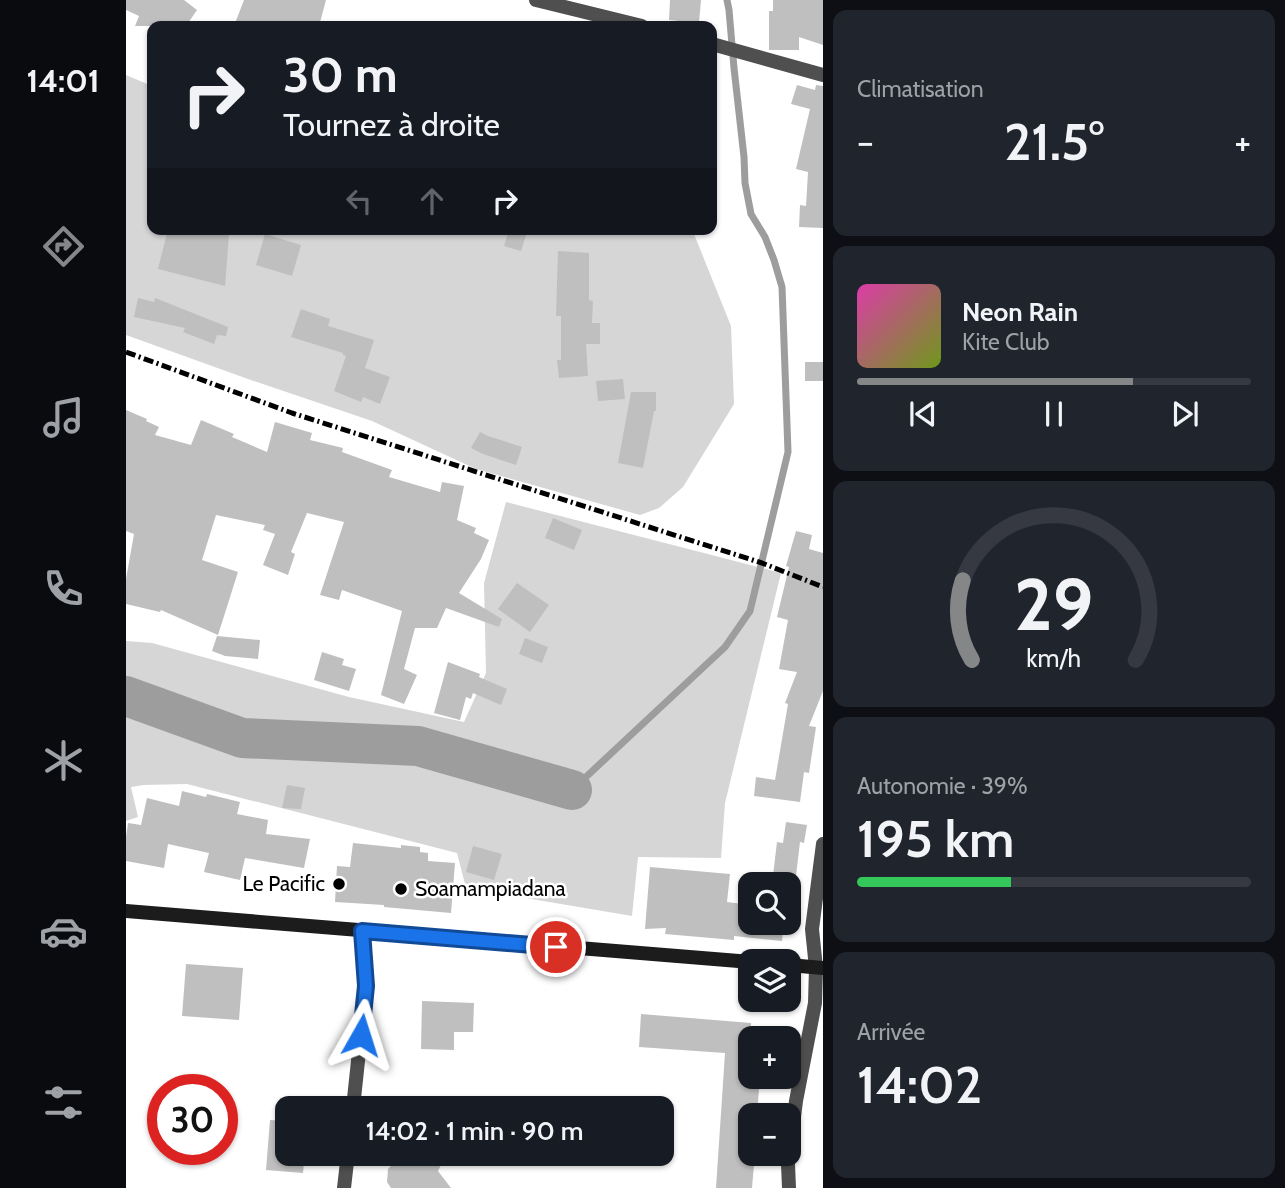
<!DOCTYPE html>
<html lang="fr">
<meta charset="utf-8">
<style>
:root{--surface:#171b24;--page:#20242c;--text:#f1f3f6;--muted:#9ea1a6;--line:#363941;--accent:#858687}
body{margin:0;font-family:Cabin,sans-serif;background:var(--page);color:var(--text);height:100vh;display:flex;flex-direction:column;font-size:26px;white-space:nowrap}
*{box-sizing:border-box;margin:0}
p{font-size:23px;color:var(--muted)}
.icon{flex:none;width:38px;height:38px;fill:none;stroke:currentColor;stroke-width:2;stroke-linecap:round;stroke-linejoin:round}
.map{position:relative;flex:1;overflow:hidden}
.side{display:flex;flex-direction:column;gap:10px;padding:10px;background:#0d0f14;width:462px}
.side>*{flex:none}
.hud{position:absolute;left:21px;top:21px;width:570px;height:214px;border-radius:14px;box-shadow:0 2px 5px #0004;background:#171b24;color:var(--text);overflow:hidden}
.fabs{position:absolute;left:612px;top:872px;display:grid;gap:14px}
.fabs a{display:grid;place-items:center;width:63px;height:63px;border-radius:14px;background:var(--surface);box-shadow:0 2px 5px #0004;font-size:35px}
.speed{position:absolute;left:21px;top:1074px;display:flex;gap:14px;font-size:35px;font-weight:700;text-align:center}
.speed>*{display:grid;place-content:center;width:91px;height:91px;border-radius:50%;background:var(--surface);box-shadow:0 2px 5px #0004;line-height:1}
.speed .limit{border:10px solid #d22;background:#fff;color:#111}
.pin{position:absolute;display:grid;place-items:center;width:60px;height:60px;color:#fff;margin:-30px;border:4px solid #fff;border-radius:50%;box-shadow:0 2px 7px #0007}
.me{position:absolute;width:77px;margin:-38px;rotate:6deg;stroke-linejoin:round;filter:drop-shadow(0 0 5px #0008)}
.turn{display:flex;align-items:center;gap:24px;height:147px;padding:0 21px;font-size:32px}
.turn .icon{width:91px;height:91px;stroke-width:2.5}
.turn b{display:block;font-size:49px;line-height:60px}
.lanes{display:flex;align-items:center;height:66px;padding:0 21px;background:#0003;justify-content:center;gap:35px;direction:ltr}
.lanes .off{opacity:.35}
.big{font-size:52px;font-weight:600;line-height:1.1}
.side .card{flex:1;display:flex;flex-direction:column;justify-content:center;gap:10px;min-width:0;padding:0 24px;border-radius:14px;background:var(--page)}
.side .dial{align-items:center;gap:0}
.dial svg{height:182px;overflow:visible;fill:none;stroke:var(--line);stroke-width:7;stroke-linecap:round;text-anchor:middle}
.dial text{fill:var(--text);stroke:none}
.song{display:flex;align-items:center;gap:21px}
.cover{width:84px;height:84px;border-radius:10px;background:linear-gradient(135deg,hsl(320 70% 55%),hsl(80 70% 35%))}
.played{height:7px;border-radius:4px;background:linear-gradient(90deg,var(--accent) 70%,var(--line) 70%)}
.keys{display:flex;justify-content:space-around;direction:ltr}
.heat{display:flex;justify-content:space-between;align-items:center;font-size:38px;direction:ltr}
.charge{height:10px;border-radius:5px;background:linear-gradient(90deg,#34c759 39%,var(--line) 0)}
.trip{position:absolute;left:149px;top:1096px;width:399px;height:70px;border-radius:14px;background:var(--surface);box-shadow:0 2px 5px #0004;font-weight:600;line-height:70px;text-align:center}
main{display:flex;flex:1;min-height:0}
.tab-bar{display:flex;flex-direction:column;width:126px;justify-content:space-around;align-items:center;background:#090b0e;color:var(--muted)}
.tab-bar .icon{width:49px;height:49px}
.tab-bar .on{color:var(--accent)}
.tab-bar b{font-size:32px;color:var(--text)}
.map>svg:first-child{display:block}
.green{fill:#d6d6d6}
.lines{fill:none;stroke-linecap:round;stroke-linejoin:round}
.stream{stroke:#9d9d9d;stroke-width:7}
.river{stroke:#9d9d9d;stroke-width:40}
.building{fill:#bfbfbf}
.street{stroke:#4f4f4f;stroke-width:14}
.secondary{stroke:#1c1c1c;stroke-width:14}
.rail{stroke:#000;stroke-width:5;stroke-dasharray:10 3.5 2 3.5;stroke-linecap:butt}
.route-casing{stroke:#114b97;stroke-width:18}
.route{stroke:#1a73e8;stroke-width:12}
.poi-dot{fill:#000;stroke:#fff;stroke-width:2.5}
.labels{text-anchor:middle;stroke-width:5;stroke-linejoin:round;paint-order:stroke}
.poi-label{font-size:21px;fill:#000;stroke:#fff;text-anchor:end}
</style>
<main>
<nav class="tab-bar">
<b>14:01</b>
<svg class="icon on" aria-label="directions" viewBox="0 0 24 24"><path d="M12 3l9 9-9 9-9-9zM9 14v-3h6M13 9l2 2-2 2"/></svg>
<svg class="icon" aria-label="music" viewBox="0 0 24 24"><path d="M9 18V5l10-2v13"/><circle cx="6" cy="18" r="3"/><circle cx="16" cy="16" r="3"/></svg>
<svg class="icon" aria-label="phone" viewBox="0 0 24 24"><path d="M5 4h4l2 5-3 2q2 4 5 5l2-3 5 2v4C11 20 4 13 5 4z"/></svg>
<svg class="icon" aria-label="climate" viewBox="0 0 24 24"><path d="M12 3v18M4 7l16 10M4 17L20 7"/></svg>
<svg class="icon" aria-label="car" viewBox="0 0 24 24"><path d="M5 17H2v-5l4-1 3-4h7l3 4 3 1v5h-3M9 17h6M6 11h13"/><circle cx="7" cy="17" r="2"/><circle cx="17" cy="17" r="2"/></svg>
<svg class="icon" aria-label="filters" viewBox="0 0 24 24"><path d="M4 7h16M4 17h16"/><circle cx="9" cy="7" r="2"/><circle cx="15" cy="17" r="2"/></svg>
</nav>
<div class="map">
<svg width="697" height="1188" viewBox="0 0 697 1188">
<rect width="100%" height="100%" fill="#fff"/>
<path class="green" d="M0,75L26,86V229H566L605,326L608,404L557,487L533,508L514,515L350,469L246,421L122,379L0,335Z
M380,502L655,573L599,803L595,858L512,857L506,916L340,888L331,853L61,784L18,785L5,787L12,817L0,821V641L26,643L223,697L338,722L360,673L358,583Z"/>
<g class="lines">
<path class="stream" d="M446,790L599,647L624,611L662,452L656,287L648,260L639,237L625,214L619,183L618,157L608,68L603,10L601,0"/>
<path class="river" d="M0,696L116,738L292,746L446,790"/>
</g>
<path class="building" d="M0,0H58L71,10L60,26H9L13,16L0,10Z
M118,0H200L193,26H108Z
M544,0H575L573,23L543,20Z
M647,0H697V45L673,37V50H643V11H647Z
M671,85L689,90L690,85L697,86V228L673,227L674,205L680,206L682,172L670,169L684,109L665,104Z
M42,229H61L71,232L103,234L99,286L32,269Z
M383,229H402L395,251L378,246Z
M139,234L175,245L166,276L130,265Z
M432,251L463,253V300L467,301L466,323H474V344H460L462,376L433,378L431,360H435V316H430Z
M12,298L28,302L29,298L102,327L100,336L91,335L88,344L57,332L59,328L8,317Z
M175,309L204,319L202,326L248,340L239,368L264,377L254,404L237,397L235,402L208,391L220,356L217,355V353L165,337Z
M679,362H697V381H679Z
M497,379L499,399L472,401L470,381Z
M505,392H530V411H528L517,468L492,463Z
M0,410L21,419L20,421L33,427L29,435L65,445L75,420L108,434L106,437L141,452L149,422L186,433L184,440L217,448L216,452L266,470L263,477L314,492L316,482L338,486L331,520L350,528L348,533L363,540L355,559L333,593L376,619L373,627L320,608L311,628H289L278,669L291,675L278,704L255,695L276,611L216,590L213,600L194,595L218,522L181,513L165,552L169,554L162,575L137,565L149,534L137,530L139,525L90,515L76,560L112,572L92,635L35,610L34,612L0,604V579L8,534L0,531Z
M354,432L362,436L396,447L390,465L357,454L345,448Z
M427,518L456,530L448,550L419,538Z
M670,531L686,535L683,549L697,553V691L683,726L690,727L683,773L678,772L674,802L628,796L630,777L649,780L662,704L659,703L671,672L653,669L662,620L651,617L663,567L660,566Z
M391,583L423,605L404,632L372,609Z
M91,636L134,640L132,659L99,656L86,651Z
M399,638L422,647L416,663L393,654Z
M196,652L218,659L216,665L230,669L223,691L188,680Z
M322,662L354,674L353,677L381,689L375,705L347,693L345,699L340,697L334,720L308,713Z
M161,785L179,788L175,809L156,808Z
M56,791L80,797L81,794L114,802L111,814L142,820L140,834L184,839L178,868L119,858L114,880L78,872L83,853L42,844L38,868L0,861V837L2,823L15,825L21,798L53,806Z
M660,822L681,825L678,843L674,842L669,884H646L651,842L657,843Z
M227,843L275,848V845L294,847V852L302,853V861L329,863L325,913L258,907V905L209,902L211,866L224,867Z
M347,846L376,854L368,880L340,872Z
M524,867L604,874L601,902L625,905V922H658L656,941L608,936V940L539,934L540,928L519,929Z
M60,964L117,968L113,1020L56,1016Z
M296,1001L348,1003L347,1032H328V1050L295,1049Z
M515,1014L625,1023V1076H634L631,1115H625V1153H629L626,1188H590L599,1053L513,1047Z
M144,1120L161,1121V1153H179L177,1173L140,1170Z
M277,1153H308L316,1163L312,1171L325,1188H265L261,1182L262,1169Z"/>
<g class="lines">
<path class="street" d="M410,0L516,26
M586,44L697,75
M227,1108L240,986L236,931
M218,1188L222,1153
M663,1188L662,1164L670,1101L689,1003L690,968L686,929L697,844"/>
<path class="secondary" d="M0,911L625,962
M663,965L697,968"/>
<path class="rail" d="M0,352L166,413L636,563L697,587"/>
</g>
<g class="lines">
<defs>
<path id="route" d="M235,1035L240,986L236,931L430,947"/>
</defs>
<use href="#route" class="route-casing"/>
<use href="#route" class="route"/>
</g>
<g class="poi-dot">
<circle cx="213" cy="884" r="7"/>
<circle cx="275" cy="889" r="7"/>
</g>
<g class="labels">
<g class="poi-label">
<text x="199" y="891">Le Pacific</text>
<text x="289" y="896" text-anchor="start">Soamampiadana</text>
</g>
</g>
</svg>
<div class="fabs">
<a><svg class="icon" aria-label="search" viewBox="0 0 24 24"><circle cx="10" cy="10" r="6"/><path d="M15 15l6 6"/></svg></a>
<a><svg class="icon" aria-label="layers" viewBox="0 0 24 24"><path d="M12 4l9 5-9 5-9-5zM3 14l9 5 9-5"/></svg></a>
<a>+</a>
<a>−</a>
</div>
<div class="speed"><div class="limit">30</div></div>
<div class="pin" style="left:430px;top:947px;background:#d93025"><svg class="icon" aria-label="arrive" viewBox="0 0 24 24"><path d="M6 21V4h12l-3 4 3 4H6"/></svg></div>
<svg class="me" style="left:235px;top:1035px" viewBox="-20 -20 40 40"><path d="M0-17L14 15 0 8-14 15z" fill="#1a73e8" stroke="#fff" stroke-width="4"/></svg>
<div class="trip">14:02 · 1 min · 90 m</div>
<div class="hud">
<div class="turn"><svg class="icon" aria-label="right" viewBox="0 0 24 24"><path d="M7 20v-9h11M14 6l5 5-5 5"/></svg><div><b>30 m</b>Tournez à droite</div></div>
<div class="lanes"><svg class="icon off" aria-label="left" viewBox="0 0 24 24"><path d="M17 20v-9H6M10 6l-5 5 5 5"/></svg><svg class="icon off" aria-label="ahead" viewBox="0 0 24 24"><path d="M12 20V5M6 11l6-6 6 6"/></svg><svg class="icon" aria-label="right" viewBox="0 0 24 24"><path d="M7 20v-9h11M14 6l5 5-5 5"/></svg></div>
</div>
</div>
<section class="side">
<div class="card"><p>Climatisation</p>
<div class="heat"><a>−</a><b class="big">21.5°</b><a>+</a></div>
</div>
<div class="card">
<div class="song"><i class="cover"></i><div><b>Neon Rain</b><p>Kite Club</p></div></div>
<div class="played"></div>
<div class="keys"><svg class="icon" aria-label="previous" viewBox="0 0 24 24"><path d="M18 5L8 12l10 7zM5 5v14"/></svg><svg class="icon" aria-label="pause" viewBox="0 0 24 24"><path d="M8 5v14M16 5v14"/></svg><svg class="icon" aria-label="next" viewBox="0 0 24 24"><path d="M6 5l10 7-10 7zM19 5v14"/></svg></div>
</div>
<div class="card dial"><svg viewBox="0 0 100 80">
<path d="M14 69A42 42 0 1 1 86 69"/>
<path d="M14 69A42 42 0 0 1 10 34" stroke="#858687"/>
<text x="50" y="56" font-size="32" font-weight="700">29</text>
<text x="50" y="72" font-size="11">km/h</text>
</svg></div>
<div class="card"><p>Autonomie · 39%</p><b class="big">195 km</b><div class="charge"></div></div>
<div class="card"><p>Arrivée</p><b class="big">14:02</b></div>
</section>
</main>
